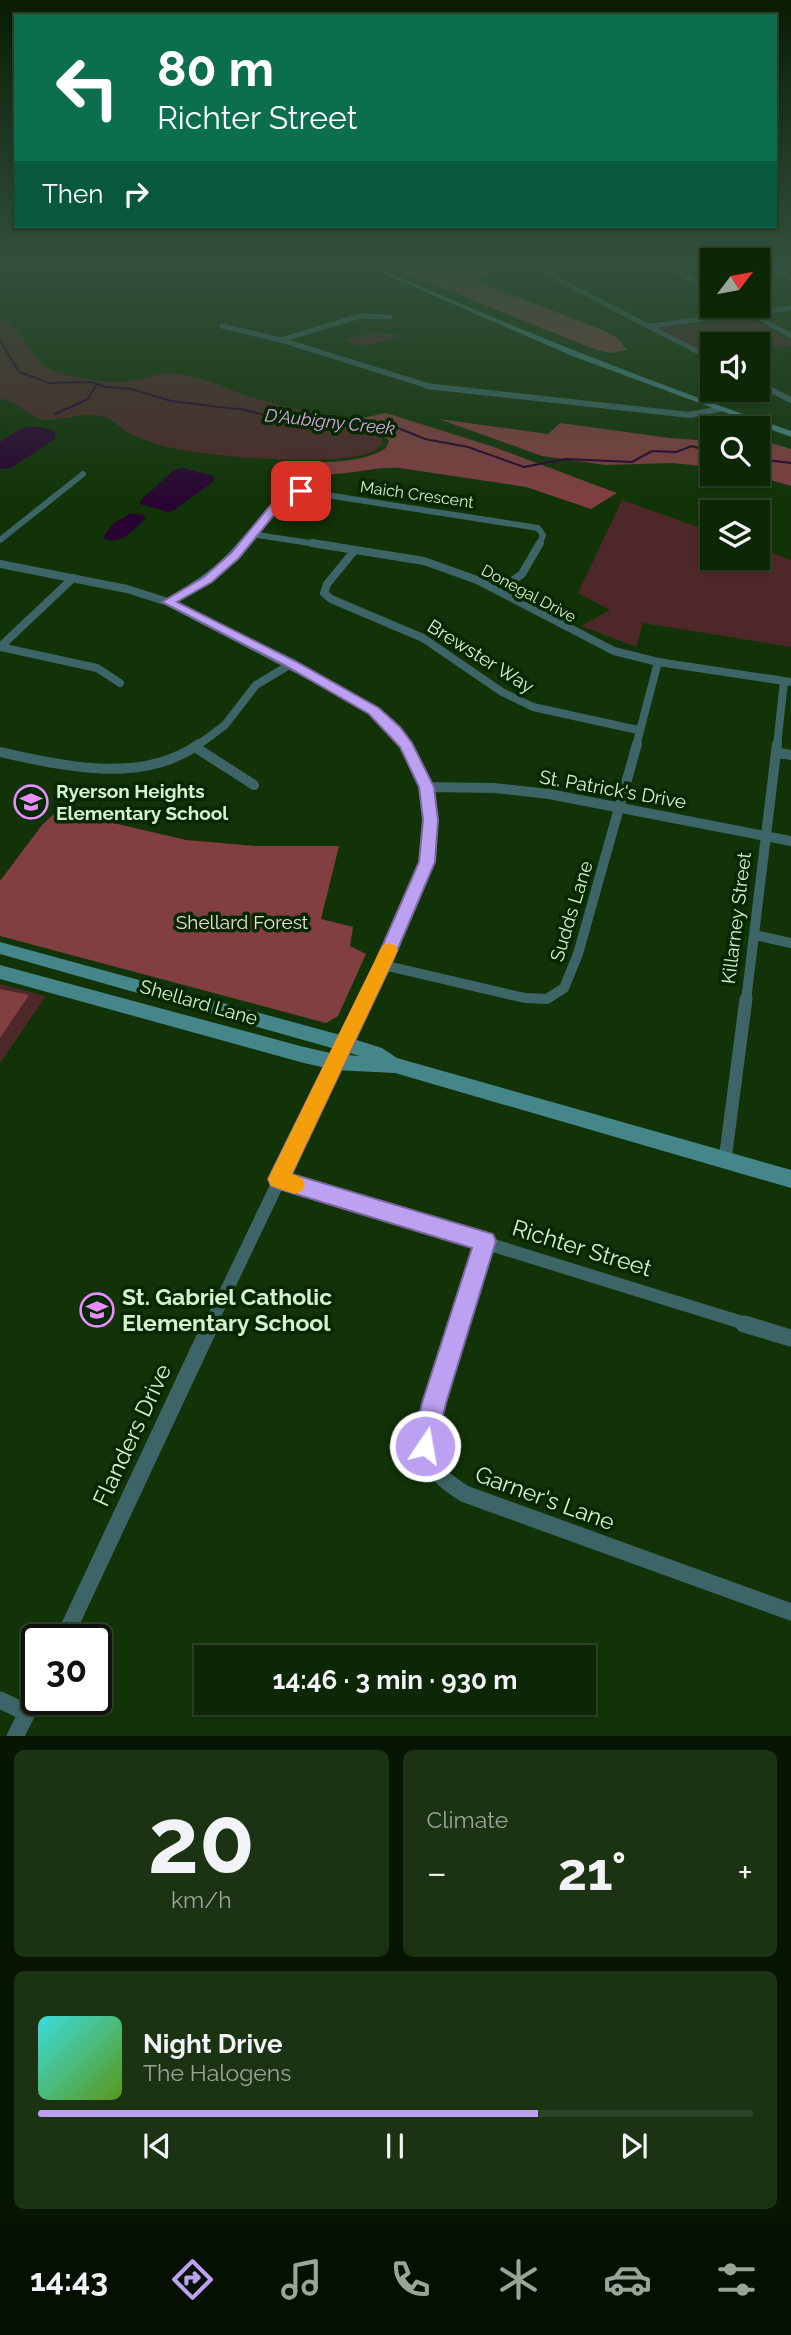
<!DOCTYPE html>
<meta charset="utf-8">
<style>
:root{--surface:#0d2605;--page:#1b3213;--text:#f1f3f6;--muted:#9aa59a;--line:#2d4327;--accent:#bca0f2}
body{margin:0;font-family:Raleway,sans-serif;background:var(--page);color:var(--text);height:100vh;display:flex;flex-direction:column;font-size:26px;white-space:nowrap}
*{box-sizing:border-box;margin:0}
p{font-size:23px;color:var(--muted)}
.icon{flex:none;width:38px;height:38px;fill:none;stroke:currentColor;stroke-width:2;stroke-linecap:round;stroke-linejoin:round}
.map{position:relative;height:1736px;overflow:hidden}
.side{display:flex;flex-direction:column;gap:14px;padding:14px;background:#071503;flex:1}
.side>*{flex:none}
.hud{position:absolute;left:14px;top:14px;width:763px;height:214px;border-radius:0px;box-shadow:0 2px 5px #0004,0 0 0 2px var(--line);background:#0b6e4f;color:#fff;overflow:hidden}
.needle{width:46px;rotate:58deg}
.fabs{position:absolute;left:700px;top:248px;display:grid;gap:14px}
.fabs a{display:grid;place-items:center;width:70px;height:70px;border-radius:0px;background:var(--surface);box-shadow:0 2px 5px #0004,0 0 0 2px var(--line);font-size:35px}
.speed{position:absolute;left:21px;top:1624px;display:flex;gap:14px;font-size:35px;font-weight:700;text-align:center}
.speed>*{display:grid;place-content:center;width:91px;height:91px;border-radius:50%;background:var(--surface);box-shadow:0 2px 5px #0004,0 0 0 2px var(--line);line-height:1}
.speed .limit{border:4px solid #111;border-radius:10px;background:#fff;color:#111}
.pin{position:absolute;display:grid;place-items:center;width:60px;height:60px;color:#fff;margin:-30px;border-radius:14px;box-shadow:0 4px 10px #0006}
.me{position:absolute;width:77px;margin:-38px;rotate:12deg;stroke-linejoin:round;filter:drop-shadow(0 0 5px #0008)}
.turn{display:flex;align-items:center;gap:24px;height:147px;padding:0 28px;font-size:32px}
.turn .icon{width:91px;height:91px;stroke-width:2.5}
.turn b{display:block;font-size:49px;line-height:60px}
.then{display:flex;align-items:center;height:66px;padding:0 28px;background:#0003;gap:14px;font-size:26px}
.big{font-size:52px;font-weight:700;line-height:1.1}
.side .tile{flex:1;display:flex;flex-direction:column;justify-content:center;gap:10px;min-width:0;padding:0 24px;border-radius:10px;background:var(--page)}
.side .dial{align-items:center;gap:0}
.dial b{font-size:91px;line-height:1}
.song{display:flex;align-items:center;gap:21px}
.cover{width:84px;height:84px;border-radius:10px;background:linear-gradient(135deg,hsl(180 70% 55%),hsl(90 70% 35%))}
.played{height:7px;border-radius:4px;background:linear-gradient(90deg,var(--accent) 70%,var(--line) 70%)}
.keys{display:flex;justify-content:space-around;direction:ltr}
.heat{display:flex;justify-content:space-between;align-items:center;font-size:38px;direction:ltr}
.side .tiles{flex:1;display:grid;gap:14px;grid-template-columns:1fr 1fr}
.tile:last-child{grid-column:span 2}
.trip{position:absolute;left:194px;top:1645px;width:402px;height:70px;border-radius:0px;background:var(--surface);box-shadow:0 2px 5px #0004,0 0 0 2px var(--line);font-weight:700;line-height:70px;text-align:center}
.dock{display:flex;height:112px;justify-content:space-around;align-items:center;background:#050f02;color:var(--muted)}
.dock .icon{width:49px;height:49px}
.dock .active{color:var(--accent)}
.dock b{font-size:32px;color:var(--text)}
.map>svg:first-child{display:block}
.green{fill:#4e2829}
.forest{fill:#813f41}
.water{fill:#290432}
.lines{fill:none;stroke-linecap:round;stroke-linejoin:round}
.stream{stroke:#290432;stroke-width:2}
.street-far5{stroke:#3d6567;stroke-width:5}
.street-far4{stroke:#3d6567;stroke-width:6}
.street-far3{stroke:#3d6567;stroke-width:8}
.street-far2{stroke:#3d6567;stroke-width:10}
.street-far1{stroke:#3d6567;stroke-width:13}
.street{stroke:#3d6567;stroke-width:17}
.secondary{fill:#448689;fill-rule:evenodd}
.route{fill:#bca0f2;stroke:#7a689d;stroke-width:2}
.slow{fill:#f59e0b}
.labels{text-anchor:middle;stroke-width:7;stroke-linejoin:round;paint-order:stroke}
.far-street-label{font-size:16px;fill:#d7f0d0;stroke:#062800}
.far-water-label{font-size:18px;font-style:italic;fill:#e0a4ef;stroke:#062800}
.street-label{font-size:19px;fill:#d7f0d0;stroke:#062800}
.poi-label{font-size:19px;font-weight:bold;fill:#d7f0d0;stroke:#062800;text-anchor:start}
.park-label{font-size:19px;fill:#f0dbda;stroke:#062800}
.near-street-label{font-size:23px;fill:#d7f0d0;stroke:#062800}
.near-poi-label{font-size:23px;font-weight:bold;fill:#d7f0d0;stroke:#062800;text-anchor:start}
</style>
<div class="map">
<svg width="791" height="1737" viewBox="0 0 791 1737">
<rect width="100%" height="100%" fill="#113307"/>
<path class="green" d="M748,317L791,341V346L758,349V345H712V353L705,354L659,328Z
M0,319C27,328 30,365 57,372C83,380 109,384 136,380C148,378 160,372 173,373C202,375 226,389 254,398C300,411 336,417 381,438L383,444C379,447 375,451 370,453C330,467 205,457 163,446C153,443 142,439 133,435C118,428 115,418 96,415C79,413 51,424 38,418C23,412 20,403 0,399Z
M369,333L410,335L361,347L344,341Z
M622,500L712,532V558H758V548L791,560V647L643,623L636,647L581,626L610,610L578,593Z
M0,984L46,996L0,1063Z"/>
<path class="forest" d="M96,262H190C172,272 159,266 140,267C123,268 113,271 95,266Z
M419,262H476L490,271L476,279L483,283L607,332L616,337L627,350L611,353L594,349L405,273Z
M386,413L491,446L617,493L591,509L526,487L400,468C369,465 318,485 292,467V464C323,461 359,465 386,448L389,440L353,420Z
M439,419L548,434L560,423L670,438L712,441V467L672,463L606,465L542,456Z
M758,439L791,449V486L750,474H758Z
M58,810L186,840L255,846H339L321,919L353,927L350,946L366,954L338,1016L326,1023L0,936V881L42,825Z
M0,989L29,995L0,1038Z"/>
<path class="water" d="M29,427H39L55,431V439L11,468L0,469V442L18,430Z
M182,468L214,476L213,482L174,510L169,512L140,504V501L174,470Z
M131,513L143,515L146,518C133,530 121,547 103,538L112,524Z"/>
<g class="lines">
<path class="stream" d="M0,340L19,372L49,383L90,382L106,387L132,389L171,401L245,410L281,419L393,426L425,439L468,447L524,467L566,459L632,462L652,451L676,452L692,446L702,449L712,459
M55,414L88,399L96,385
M758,459L791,463"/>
<path class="street-far5" d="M535,262L563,282L712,359
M661,262L712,291
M759,262L791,278
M739,306L791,336
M222,326L281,340L432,387
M650,326L791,308
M281,340L360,316L390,317
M758,383L766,387"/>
<path class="street-far4" d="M426,386L690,415L719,409
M763,386L791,400
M251,534L323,545
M0,540L83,474
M241,545L278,502L301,491L538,528L543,535L539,545"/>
<path class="street-far3" d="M312,543L424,561L477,580L614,651L658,662L791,682
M355,550L327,584L324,593L331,599L423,638L502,692L533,707L638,730
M0,564L127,589L168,602L367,706L395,730L407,746
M498,591L522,574L540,543
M168,602C199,584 219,571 243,543
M0,647L97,668L120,683
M0,647L73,578
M197,746L225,725L256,685L291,664
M636,746L658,662
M777,746L784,681"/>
<path class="street-far2" d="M195,747L254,785
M0,752C64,766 141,785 199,744
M776,752L791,755
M427,787L494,788L549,794L791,841
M755,935L791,943
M383,965L525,998L547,999L564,988L578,954L637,744
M365,1001L427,862L431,820L427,787L406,744
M746,1001L777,744"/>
<path class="street-far1" d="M725,1160L746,999
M279,1179L750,1325
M210,1325L366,999
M459,1325L485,1241"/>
<path class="street" d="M459,1324C449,1356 417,1430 430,1460C437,1476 451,1485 465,1494L791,1612
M744,1324L791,1338
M63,1640L211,1324
M0,1700L27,1713
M15,1737L37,1693"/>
<path class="secondary" d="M357,262H366C505,325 647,381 791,431V437L570,355Z
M0,942L344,1036L382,1048L397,1058L791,1170V1188L395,1073L335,1070L304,1063L0,979V965L304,1047L335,1054L360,1056L0,954Z"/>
</g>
<linearGradient id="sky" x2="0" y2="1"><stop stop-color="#091c04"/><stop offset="0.52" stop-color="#32503c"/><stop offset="1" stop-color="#32503c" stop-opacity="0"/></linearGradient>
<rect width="791" height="505" fill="url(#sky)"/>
<path class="route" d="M301,488L304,489V493L287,499L239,558L212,582L177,602L295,661L379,708L400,727L412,743L434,787L438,820L435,862L391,965L292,1174L493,1234L496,1241L446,1403L433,1455L425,1459L416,1455L412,1446L422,1403L472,1248L279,1189L271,1186L268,1179L374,965L419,862L423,820L419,787L400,747L369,714L286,666L162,602L204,577L231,553L279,495Z"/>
<path class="slow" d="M389,943L395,945L398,950L292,1174L302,1178L305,1184L302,1191L295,1194L271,1186L268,1179L271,1173L380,950L383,945Z"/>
<defs>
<symbol id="school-ring" viewBox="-11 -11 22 22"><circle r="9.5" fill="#062800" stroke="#e88eff" stroke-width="1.5"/><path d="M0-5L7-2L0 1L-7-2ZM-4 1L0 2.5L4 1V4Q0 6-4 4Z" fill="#e88eff"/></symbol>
</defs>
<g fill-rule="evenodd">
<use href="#school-ring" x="12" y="783" width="38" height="38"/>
<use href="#school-ring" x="78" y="1291" width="38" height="38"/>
</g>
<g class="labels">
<g class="far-street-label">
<text transform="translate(417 494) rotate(8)" y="6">Maich Crescent</text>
<text transform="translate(529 593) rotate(28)" y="6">Donegal Drive</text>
</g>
<g class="far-water-label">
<text transform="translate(330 422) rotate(6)" y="6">D'Aubigny Creek</text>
</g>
<g class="street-label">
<text transform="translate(481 656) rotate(32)" y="7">Brewster Way</text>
<text transform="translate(613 789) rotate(10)" y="7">St. Patrick's Drive</text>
<text transform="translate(571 911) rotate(-73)" y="7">Sudds Lane</text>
<text transform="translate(736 918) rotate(-83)" y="7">Killarney Street</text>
<text transform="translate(199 1002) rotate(16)" y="7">Shellard Lane</text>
</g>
<g class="poi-label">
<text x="56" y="798">Ryerson Heights<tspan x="56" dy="22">Elementary School</tspan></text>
</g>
<g class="park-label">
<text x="242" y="929">Shellard Forest</text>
</g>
<g class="near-street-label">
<text transform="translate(582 1248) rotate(17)" y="8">Richter Street</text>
<text transform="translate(132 1435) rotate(-65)" y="8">Flanders Drive</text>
<text transform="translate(545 1498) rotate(20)" y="8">Garner's Lane</text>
</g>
<g class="near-poi-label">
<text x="122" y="1305">St. Gabriel Catholic<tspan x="122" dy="26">Elementary School</tspan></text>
</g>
</g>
</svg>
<div class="fabs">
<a><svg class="needle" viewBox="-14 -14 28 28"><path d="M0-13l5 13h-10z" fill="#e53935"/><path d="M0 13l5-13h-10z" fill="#9aa59a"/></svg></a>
<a><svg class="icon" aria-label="sound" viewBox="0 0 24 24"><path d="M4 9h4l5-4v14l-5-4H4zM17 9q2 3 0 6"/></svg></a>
<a><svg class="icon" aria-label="search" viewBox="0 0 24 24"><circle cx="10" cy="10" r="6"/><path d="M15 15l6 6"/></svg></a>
<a><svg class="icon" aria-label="layers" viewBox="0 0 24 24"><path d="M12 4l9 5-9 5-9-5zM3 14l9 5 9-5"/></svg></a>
</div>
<div class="speed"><div class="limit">30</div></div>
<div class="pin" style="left:301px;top:491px;background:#d93025"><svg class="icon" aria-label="arrive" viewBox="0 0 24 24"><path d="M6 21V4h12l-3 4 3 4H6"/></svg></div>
<svg class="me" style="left:425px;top:1446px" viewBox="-20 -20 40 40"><circle r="17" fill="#bca0f2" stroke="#fff" stroke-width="3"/><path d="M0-11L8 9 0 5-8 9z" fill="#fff"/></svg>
<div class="trip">14:46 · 3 min · 930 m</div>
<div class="hud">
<div class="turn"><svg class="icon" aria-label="left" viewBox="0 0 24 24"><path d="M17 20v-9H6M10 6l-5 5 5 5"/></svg><div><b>80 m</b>Richter Street</div></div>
<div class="then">Then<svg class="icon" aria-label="right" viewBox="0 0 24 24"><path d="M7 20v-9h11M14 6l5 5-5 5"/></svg></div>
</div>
</div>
<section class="side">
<div class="tiles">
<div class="tile dial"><b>20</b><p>km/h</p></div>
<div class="tile"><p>Climate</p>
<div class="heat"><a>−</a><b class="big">21°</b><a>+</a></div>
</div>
<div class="tile">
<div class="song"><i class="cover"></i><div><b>Night Drive</b><p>The Halogens</p></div></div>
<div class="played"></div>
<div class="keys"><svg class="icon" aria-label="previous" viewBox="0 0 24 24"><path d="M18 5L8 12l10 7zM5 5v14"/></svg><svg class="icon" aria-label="pause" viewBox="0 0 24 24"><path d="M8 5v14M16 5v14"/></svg><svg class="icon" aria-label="next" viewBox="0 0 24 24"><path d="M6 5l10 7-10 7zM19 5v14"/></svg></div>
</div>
</div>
</section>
<nav class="dock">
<b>14:43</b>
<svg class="icon active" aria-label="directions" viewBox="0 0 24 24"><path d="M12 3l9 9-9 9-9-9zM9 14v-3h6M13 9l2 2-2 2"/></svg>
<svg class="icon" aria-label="music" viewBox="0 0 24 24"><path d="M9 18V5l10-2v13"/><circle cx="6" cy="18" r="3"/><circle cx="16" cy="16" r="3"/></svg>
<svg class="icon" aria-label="phone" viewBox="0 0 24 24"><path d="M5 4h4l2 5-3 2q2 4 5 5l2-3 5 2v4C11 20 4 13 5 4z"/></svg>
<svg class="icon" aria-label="climate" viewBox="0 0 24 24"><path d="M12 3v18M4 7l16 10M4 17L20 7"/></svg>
<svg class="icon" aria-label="car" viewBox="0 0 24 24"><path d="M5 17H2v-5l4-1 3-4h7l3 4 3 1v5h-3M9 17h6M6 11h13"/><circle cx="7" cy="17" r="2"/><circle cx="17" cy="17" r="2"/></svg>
<svg class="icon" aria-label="filters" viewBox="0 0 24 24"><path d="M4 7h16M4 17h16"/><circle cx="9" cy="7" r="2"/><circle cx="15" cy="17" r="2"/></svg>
</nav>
